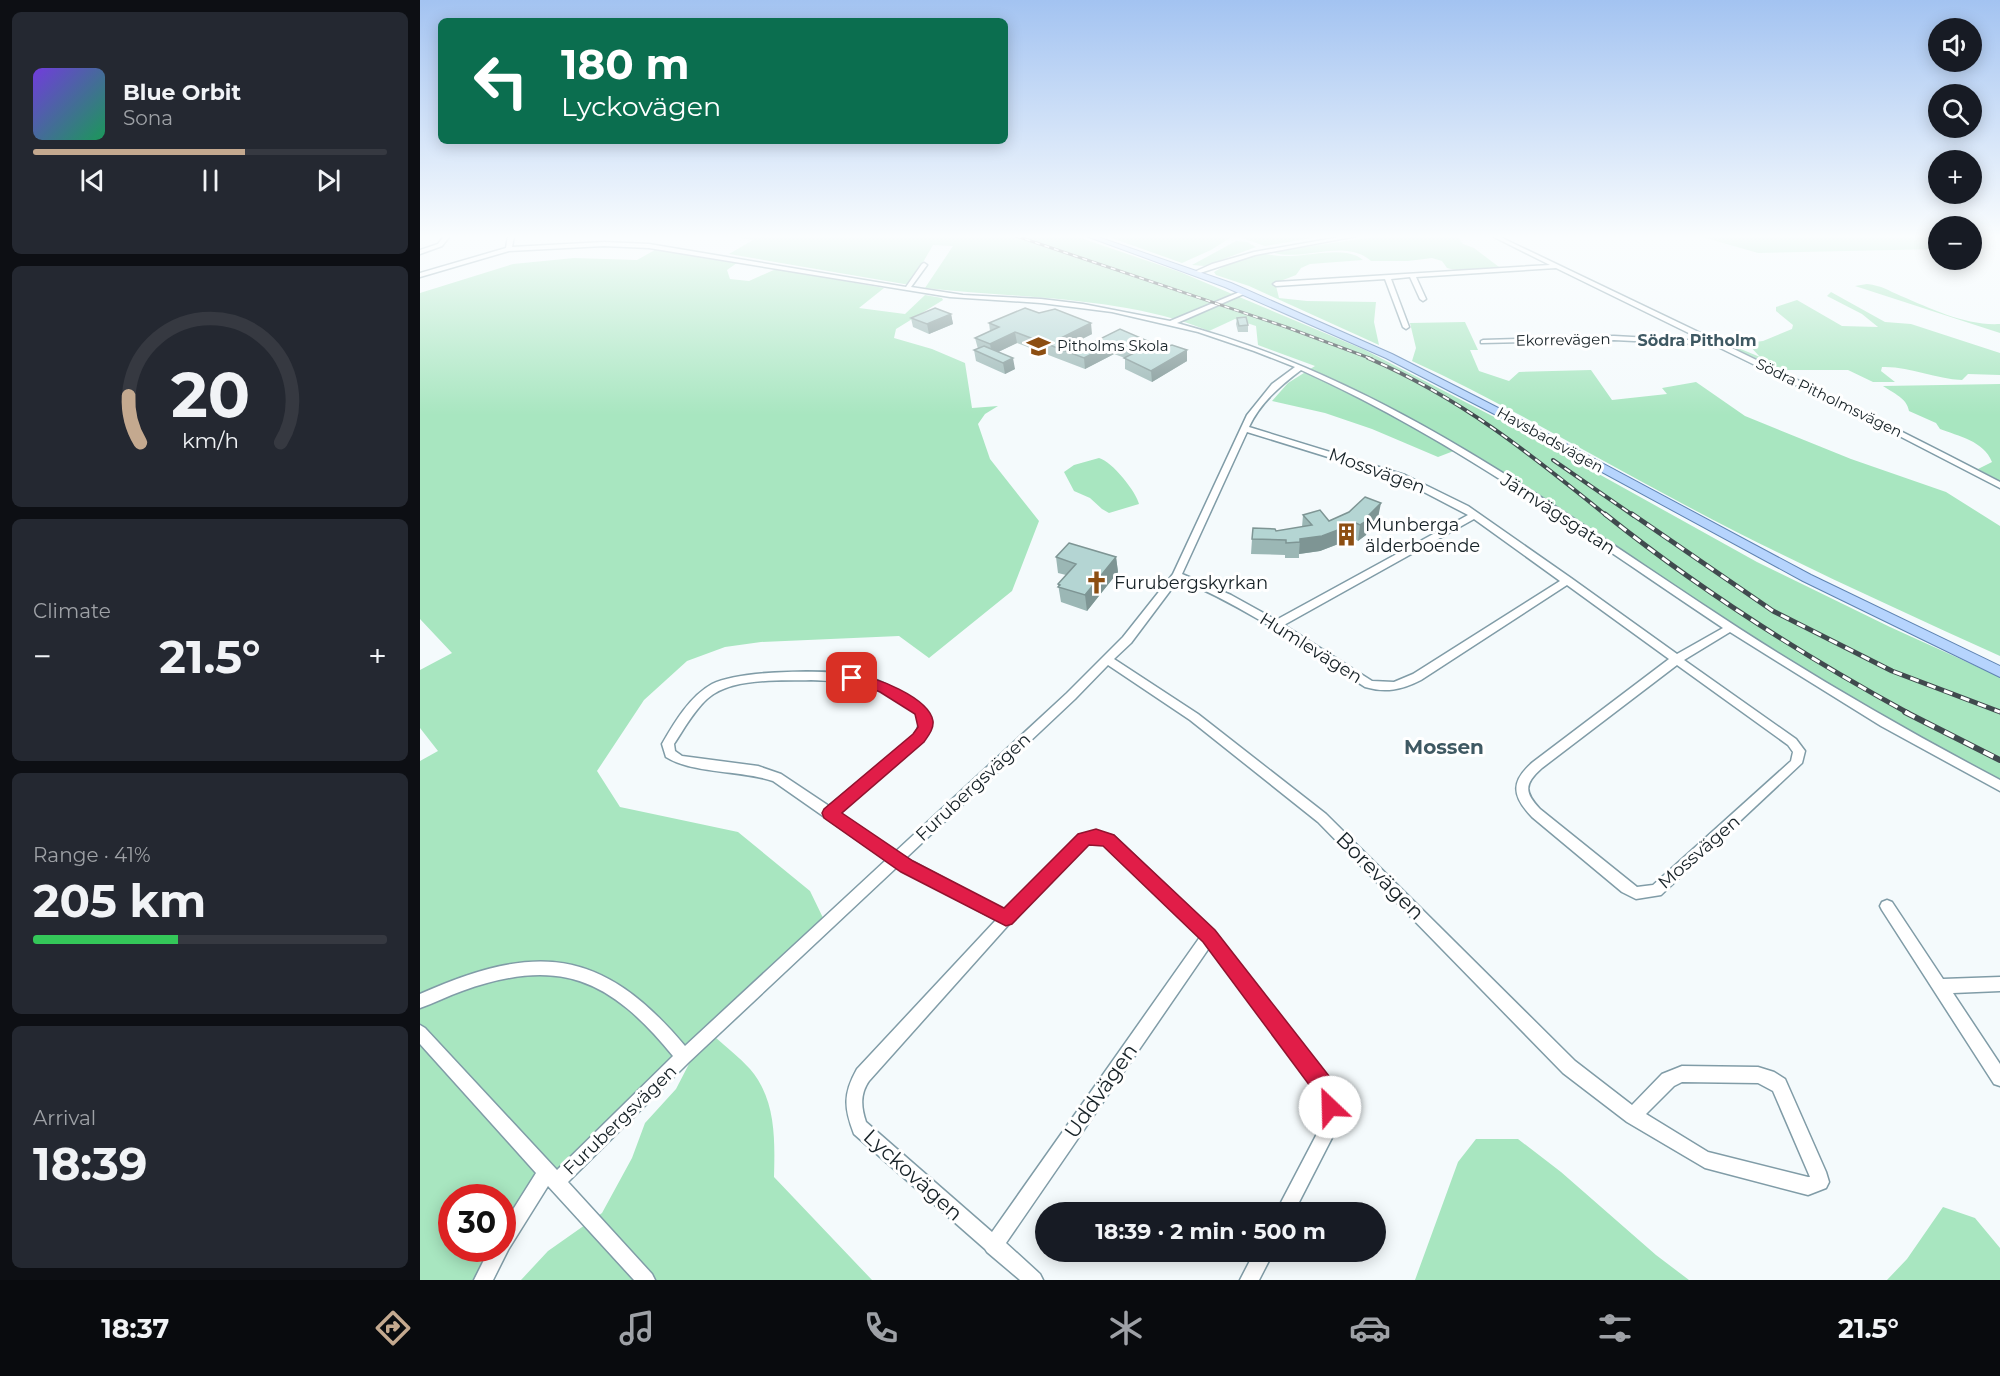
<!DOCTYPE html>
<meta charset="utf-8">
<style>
:root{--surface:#171b24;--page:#242831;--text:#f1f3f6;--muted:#9ea1a6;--line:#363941;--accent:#c4a98f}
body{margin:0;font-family:Montserrat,sans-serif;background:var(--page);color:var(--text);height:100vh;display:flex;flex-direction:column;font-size:22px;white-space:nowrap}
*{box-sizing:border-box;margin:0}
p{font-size:20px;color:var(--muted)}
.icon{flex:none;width:33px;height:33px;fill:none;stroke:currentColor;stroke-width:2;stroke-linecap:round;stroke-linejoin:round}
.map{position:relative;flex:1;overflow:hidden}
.side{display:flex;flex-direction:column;gap:12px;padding:12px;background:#0d0f14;width:420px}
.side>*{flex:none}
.top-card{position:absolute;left:18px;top:18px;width:570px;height:126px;border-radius:9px;box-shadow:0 3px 15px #0003;background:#0b6e4f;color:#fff;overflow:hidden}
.controls{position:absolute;left:1508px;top:18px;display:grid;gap:12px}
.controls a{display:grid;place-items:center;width:54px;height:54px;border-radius:50%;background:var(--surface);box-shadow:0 3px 15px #0003;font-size:30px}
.speed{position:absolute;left:18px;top:1184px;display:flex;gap:12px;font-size:30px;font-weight:700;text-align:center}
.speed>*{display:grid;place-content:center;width:78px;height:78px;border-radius:50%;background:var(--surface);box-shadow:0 3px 15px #0003;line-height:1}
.speed .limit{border:9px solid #d22;background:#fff;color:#111}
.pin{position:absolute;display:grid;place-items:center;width:51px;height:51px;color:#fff;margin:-26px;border-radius:12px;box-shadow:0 3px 9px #0006}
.me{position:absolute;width:66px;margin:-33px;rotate:336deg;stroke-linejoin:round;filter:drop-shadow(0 0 4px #0008)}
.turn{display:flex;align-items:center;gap:21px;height:126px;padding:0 24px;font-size:27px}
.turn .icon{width:78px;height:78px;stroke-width:2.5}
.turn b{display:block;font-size:42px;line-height:51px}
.big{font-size:45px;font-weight:700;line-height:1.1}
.side .tile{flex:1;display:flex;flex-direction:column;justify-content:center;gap:9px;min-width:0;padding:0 21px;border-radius:9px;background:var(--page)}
.side .dial{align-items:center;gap:0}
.dial svg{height:156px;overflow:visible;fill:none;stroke:var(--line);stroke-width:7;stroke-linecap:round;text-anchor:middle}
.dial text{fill:var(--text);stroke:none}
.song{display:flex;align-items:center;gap:18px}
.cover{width:72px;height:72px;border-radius:9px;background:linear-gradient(135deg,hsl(260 70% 55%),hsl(150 70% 35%))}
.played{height:6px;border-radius:3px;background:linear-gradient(90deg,var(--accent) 60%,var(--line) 60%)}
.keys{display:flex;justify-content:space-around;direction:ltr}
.heat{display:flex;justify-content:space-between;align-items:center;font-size:33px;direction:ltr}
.charge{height:9px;border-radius:4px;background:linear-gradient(90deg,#34c759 41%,var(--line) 0)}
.trip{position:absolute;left:615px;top:1202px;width:351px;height:60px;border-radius:30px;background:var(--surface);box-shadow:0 3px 15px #0003;font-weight:700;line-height:60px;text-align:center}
.menu{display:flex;height:96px;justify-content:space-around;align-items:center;background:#090b0e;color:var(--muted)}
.menu .icon{width:42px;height:42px}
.menu .on{color:var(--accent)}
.menu b{font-size:27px;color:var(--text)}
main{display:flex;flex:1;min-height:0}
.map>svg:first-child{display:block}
.green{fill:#a8e6c0;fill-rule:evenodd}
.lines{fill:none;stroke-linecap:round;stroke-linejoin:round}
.minor-casing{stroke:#809ca7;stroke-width:3}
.major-casing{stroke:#5e83b1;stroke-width:2}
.minor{fill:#fff;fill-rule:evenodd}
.major{fill:#b6d4fd;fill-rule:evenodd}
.rail-far3-casing{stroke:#404a4e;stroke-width:3}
.rail-far2-casing{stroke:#404a4e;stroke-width:4}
.rail-far1-casing{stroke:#404a4e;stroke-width:5}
.rail-casing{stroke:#404a4e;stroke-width:6}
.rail-far3{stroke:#fff;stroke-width:1.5;stroke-dasharray:5;stroke-linecap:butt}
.rail-far2{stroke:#fff;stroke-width:2;stroke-dasharray:7;stroke-linecap:butt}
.rail-far1{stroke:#fff;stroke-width:3;stroke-dasharray:9;stroke-linecap:butt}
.rail{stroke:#fff;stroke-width:4;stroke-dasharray:11;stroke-linecap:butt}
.wall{fill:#9bb7b5}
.shaded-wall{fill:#7e9594}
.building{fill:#b4d5d3;stroke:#7e9594;stroke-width:1.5}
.route{fill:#e11d48;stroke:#92132f;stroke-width:1.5}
.labels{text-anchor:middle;stroke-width:6;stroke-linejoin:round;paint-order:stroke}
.far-street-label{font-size:15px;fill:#172227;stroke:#fff}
.far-poi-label{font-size:15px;fill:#172227;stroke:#fff;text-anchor:start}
.far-neighbourhood-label{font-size:16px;font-weight:bold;fill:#3f5963;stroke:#fff}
.street-label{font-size:18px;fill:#172227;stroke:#fff}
.poi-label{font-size:18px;fill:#172227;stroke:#fff;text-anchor:start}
.neighbourhood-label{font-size:20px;font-weight:bold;fill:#3f5963;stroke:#fff}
.near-street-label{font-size:21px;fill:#172227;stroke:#fff}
</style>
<main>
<section class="side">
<div class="tile">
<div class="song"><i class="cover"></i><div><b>Blue Orbit</b><p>Sona</p></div></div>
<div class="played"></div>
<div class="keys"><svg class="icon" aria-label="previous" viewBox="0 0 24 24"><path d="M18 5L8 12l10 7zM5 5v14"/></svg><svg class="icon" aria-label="pause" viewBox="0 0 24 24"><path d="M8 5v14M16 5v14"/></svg><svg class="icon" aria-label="next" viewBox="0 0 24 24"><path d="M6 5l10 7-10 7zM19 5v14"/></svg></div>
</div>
<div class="tile dial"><svg viewBox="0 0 100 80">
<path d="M14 69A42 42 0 1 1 86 69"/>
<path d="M14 69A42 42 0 0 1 8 45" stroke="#c4a98f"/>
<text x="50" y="56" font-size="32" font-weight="700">20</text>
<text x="50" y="72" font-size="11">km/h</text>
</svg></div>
<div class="tile"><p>Climate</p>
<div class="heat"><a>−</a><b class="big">21.5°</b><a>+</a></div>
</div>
<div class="tile"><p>Range · 41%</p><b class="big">205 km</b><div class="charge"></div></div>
<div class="tile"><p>Arrival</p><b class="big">18:39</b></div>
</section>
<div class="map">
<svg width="1580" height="1280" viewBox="0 0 1580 1280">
<rect width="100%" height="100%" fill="#f4fafc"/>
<path class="green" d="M316,236H655L760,272L945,350L1105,433L1337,562L1470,627L1580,677V785L1420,697L1039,449L1018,457L952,429L905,413L852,401L868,383L895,366L838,345L836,326L815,319L789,331C704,296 596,298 505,288L533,246L513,245L490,285L309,254L333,240L314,237Z
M686,236H813L791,250L762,263Z
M825,236H903L845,246L822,238Z
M960,236H1041L1038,237L1043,244L1054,248L1079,267L1043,272L1027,268L1022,261L1012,258L988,261H951C924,237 882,263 851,252Z
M1279,236H1518V249L1338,253Z
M816,241L827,242L836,247L785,266L772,265Z
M242,246L321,260L307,270L310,279L329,281L356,269L464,288L439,308L485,314L505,295L522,298L523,300L476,329L474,338L512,349L545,363L552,408L578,406L565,414L558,424L570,459L619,521L592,591L509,658L479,636L341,642L305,647L267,661L224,700L177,771L200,807L318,832L390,891L406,924L142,1169L75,1259L64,1280H0V761L18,751L0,728V670L32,653L0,619V293L93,264L154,258L217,260ZM32,1197H82V1248H32Z
M841,252C871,265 921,241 943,260L890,264L881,268L876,275L858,282L856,286L859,298L887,301L956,302L954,322L959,345L829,286L796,275L794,272L815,260Z
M1447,284C1463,286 1467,290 1481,296C1512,309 1546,326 1580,324V333L1435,286Z
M1411,292L1465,322L1491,324L1580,353V375L1548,374L1542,380C1515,379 1490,366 1462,367L1461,371L1475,382H1453L1428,370H1365L1329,356L1299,340L1340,357L1327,343L1343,341L1372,329L1373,325L1356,311V307L1377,300L1422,326L1458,327L1442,314L1407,296Z
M1045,322L1058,350H1050L1059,371L1089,381L1099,372L1171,370L1192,400L1247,394L1242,388L1276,382L1325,416L1431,459L1526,492L1580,526V656C1474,608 1368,560 1265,505C1174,457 1086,404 992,361L996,348L990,323Z
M1580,384V481L1558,469L1572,462C1564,441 1538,436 1520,429L1516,423L1489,411C1487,398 1473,393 1463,386Z
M679,458C692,461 717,493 719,504L689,513L682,509L670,498L654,491L644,472L654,465Z
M295,1037C306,1047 319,1057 330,1069C356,1099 355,1139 354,1177L452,1280H101L128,1251L182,1213L212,1158L225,1123L256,1089L270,1062Z
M1056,1139H1098L1141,1172L1236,1255L1269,1280H995L1038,1162Z
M1523,1207L1555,1218L1580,1248V1280H1467L1487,1259Z"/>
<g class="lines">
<defs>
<path id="minor" d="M24,236H30L22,246L0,254V250L18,244Z
M88,236H94L92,247L184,242L229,244L486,287L502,264L504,263L507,265L491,287L543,295L621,299L663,304L750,321L822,291H826V293L757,323C955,376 1113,492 1282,604C1378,668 1478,726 1580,780V791L1461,726L1310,632L1264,660L1376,739L1385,751L1382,763L1241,895L1216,899L1202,892L1112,817C1091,795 1091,781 1113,762L1249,659L1147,585L1001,680C982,690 965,693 945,687C884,648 826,607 759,579L711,643L694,659L778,714L906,814L1155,1061L1212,1105L1242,1074L1262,1066L1338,1067L1354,1072L1365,1079L1406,1172L1409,1182L1406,1188L1388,1195L1285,1168L1207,1122L1143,1073L898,822L770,720L688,665L655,699L486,858L584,910L659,835L676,831L694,836L794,931L911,1083L918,1107L916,1130L874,1212H856L900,1128L902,1107L898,1093L789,948L586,1243L620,1274L623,1280H600L567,1252L565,1249L434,1134C424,1108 423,1094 437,1069L576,920L477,867L269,1062L148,1182L232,1274L235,1280H214L128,1186L88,1250L73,1280H54L70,1248H82V1227L116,1173L0,1044V1025L5,1028L137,1170L253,1056C190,979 140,956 42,991C28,996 14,1003 0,1008V994C115,943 181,946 265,1046L466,860L353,781C321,770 273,774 246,757L242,744C254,723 270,696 292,684C322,669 414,669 447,677C462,681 475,689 488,697C509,711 516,717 503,741L419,813L475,852L647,693L703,637L753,574L827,415L852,384L875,367L834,351L778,332L692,312L621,303L530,297L229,248L184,246L89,251L0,277V273L86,248ZM881,370C1032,438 1165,536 1303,628L1257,654L1151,578L1048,506L985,475L829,427C840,403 860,386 881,370ZM827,432L979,479L1048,515L856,620L811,595L762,574ZM1054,519L1140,581L993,674L974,682L952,681L864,625ZM1257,665L1368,745L1373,752L1371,761L1233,885L1217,887L1120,809C1104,792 1104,784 1122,768ZM391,680C409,681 426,681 443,684C454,686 493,707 498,717C501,723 497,730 495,735L409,806L361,774L338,766L262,756L255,751L254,744C264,729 273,712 287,699C311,677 360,681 391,680ZM676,841L685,844L780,937L572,1232L446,1122C441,1107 440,1094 449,1081L591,922L668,844ZM1262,1082L1338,1083L1353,1091L1390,1177H1388L1288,1152L1226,1114L1254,1086Z
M926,236H937L835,255L777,274L772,273L792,264L834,252Z
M1072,236H1078C1245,316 1415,396 1580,482V488L1458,425L1294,345L1194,340L1061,343V341L1063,340L1194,336L1285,341L1136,268L996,277L1006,299L1003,301L1000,299L990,277L971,279L989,327L986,329L983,327L965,279L856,286L853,284L856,282L1130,265Z
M1467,900L1472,902L1523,979L1580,977V991L1533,993L1580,1064V1086L1574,1084L1462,910L1460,906L1462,902Z
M835,1251H854L839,1280H820Z"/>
<path id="major" d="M666,236H675L811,283L972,354L1094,416L1391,575L1580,666V677L1383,581L1086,420L966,358L805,287Z"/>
</defs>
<use href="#minor" class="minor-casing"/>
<use href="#major" class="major-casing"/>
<use href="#minor" class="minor"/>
<use href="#major" class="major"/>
<defs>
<path id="rail-far3" d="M596,236L866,327L952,359"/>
<path id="rail-far2" d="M948,358C1041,398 1109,453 1187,516
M1133,460L1214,516"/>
<path id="rail-far1" d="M1185,514C1280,590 1382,655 1488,713
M1212,514L1353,611L1472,671L1580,712"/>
<path id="rail" d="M1485,712L1580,760"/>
</defs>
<use href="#rail-far3" class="rail-far3-casing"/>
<use href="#rail-far2" class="rail-far2-casing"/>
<use href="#rail-far1" class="rail-far1-casing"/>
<use href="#rail" class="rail-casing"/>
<use href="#rail-far3" class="rail-far3"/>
<use href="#rail-far2" class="rail-far2"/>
<use href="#rail-far1" class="rail-far1"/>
<use href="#rail" class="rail"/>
</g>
<path class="wall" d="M531,314L533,324L509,334L493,327L491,318Z
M817,318L828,325V332H818L816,324Z
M569,323L672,334L654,343L664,347L700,329L767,361L732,382L705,369V358L694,354L665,369L597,343L578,352L595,369L585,374L556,361L554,350L558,349L555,338L570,331Z
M929,512L958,518L947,529L946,535L938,541L934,538L900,551L879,554V558H865V555L831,554L832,539L856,531L882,527L883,515L909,521Z
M636,557H696L698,572L667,611L641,602L638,584L646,575L638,573Z"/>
<path class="shaded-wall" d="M531,314L533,324L509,334L507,324Z
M671,323L672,334L642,349L641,338Z
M595,332L597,343L572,355L570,344Z
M693,343L694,354L665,369L664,358Z
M767,350V361L732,382L731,371Z
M593,358L595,369L585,374L583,363Z
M961,503L958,518L947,529L946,535L938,541L940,525L949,515Z
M936,523L934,538L900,551L879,554L880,539Z
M696,557L698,572L667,611L665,595Z"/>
<path class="building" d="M515,308L531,314L507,324L491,318Z
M605,308L619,313L635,309L671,323L641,338L664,347L700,329L732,343L735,341L749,346L752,345L767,350L731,371L704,358L716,352L693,343L664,358L595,332L570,344L555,338L579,327L569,323Z
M826,317L828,325L819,326L817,318Z
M564,346L593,358L583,363L554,350Z
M945,497L961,503L949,515L946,519L948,520L940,525L936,523L902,536L880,539V542L866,543V540L832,539L833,528L855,529L856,531L892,525L883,515L900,510L909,521L929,512Z
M649,543L696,557L665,595L638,587L640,585L638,584L656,564L636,557Z"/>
<linearGradient id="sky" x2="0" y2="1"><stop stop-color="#a3c3f1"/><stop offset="0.57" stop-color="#fafdfe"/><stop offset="1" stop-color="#fafdfe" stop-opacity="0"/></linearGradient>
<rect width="1580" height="415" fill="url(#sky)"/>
<path class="route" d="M432,673C453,676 509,697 513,721C514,729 508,736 504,742L422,813L493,861L584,908L658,834L676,829L694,835L795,930L913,1081L921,1107L918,1114L910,1117L903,1114L896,1094L783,942L683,846L669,845L592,924L586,926L481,872L404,818L402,813L404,809L493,734L498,727L495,714L460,692L443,685L427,682L424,678L427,674Z"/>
<defs>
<symbol id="school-bare" viewBox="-9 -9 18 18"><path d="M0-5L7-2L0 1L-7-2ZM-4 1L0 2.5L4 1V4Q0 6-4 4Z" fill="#8c4e12" stroke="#fff" stroke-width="2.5" paint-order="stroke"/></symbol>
<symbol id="building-bare" viewBox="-9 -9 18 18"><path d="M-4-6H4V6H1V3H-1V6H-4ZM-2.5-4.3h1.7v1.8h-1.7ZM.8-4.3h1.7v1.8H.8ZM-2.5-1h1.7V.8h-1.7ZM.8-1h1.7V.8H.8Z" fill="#8c4e12" stroke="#fff" stroke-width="2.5" paint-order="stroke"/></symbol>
<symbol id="church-bare" viewBox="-9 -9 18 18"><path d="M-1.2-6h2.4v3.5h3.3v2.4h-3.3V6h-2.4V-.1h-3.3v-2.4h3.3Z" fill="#8c4e12" stroke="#fff" stroke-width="2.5" paint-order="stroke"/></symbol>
</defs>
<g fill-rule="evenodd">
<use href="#school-bare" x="602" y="330" width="33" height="33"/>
<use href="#building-bare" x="910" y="518" width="33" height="33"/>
<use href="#church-bare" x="660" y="566" width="33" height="33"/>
</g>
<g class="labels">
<g class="far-street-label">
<text transform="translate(1143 340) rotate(-1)" y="5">Ekorrevägen</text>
<text transform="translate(1409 398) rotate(26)" y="5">Södra Pitholmsvägen</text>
<text transform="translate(1130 440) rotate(29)" y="5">Havsbadsvägen</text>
</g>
<g class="far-poi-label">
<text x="637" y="351">Pitholms Skola</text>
</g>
<g class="far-neighbourhood-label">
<text x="1277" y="346">Södra Pitholm</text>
</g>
<g class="street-label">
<text transform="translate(957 471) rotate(20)" y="6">Mossvägen</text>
<text transform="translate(1138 514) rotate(33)" y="6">Järnvägsgatan</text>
<text transform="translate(891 648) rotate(32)" y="6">Humlevägen</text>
<text transform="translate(553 787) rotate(-43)" y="6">Furubergsvägen</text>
<text transform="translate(1279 852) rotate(-41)" y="6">Mossvägen</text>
<text transform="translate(200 1120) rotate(-44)" y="6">Furubergsvägen</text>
</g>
<g class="poi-label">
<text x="945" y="531">Munberga<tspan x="945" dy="21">älderboende</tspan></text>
<text x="694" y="589">Furubergskyrkan</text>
</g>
<g class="neighbourhood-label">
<text x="1024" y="754">Mossen</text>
</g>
<g class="near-street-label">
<text transform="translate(960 876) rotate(45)" y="7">Borevägen</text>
<text transform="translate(681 1091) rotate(-55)" y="7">Uddvägen</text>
<text transform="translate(493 1175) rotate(42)" y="7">Lyckovägen</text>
</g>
</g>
</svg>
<div class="controls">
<a><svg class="icon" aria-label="sound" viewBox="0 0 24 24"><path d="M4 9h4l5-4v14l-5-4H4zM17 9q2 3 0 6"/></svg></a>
<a><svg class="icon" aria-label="search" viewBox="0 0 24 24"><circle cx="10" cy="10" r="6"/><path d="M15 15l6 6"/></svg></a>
<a>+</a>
<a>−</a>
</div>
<div class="speed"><div class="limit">30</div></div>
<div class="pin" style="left:432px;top:678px;background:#d93025"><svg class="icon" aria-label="arrive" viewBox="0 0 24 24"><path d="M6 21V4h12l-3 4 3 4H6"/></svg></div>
<svg class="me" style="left:910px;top:1107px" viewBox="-20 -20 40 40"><circle r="19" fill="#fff"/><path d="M0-13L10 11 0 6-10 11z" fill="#e11d48"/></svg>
<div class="trip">18:39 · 2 min · 500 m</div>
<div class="top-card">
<div class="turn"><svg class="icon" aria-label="left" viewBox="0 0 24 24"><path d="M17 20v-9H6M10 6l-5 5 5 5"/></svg><div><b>180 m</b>Lyckovägen</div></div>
</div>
</div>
</main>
<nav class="menu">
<b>18:37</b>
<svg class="icon on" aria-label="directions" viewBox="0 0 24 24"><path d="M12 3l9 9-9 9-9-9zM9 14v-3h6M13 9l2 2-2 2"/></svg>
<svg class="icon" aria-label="music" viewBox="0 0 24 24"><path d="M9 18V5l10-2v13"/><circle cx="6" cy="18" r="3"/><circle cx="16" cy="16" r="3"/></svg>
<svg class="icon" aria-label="phone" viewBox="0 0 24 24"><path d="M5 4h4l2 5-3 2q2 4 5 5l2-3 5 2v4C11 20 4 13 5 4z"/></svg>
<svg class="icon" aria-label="climate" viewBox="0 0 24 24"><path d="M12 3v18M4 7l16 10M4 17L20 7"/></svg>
<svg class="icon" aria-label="car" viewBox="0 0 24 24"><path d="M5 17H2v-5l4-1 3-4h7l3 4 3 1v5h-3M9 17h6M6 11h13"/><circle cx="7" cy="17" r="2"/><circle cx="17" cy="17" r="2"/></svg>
<svg class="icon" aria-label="filters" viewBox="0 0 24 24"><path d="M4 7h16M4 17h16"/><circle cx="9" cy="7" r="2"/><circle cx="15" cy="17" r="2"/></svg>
<b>21.5°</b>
</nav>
